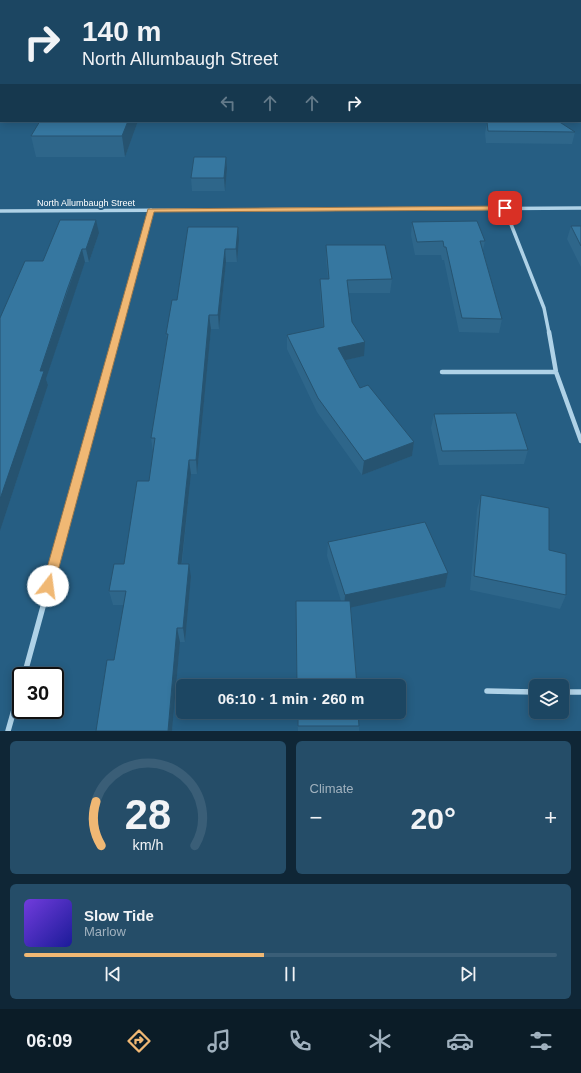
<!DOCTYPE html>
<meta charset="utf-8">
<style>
:root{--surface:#1c4662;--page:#254d68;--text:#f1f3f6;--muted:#a0b1be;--line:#3a5e77;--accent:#f0b874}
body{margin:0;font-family:Arial,sans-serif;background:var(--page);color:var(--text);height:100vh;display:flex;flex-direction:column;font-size:15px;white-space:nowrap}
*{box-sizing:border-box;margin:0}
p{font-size:13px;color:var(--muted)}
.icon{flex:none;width:22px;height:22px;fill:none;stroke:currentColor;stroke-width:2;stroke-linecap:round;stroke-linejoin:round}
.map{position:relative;height:731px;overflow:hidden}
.sheet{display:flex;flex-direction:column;gap:10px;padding:10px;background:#0f2636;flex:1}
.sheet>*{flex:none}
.guide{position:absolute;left:0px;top:0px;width:581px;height:122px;box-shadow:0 2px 10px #0003,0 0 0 1px var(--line);background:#1c4662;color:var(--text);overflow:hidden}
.tools{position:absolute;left:529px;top:679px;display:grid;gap:8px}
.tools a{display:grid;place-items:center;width:40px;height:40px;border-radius:6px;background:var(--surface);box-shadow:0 2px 10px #0003,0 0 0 1px var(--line);font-size:20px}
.speed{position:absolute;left:12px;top:667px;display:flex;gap:8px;font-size:20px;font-weight:700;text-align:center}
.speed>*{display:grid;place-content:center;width:52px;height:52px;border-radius:50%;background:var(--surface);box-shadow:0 2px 10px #0003,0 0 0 1px var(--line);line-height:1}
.speed .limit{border:2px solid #111;border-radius:6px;background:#fff;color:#111}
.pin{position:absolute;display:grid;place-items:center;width:34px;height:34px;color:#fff;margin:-17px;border-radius:8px;box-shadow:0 2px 6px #0006}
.me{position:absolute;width:44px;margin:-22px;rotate:15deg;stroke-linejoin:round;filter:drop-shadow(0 0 3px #0008)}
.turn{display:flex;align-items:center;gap:14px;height:84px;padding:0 16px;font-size:18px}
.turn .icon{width:52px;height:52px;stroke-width:2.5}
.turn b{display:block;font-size:28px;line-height:34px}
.lanes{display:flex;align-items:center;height:38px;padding:0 16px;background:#0003;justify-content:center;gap:20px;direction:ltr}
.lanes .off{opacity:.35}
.big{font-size:30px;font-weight:600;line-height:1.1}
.sheet .tile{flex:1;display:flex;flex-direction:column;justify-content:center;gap:6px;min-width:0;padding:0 14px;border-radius:6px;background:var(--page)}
.sheet .dial{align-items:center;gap:0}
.dial svg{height:104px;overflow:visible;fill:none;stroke:var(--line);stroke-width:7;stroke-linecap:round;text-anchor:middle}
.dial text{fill:var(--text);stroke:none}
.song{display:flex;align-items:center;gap:12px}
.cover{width:48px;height:48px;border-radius:6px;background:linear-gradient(135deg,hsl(260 70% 55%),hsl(240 70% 35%))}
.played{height:4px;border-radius:2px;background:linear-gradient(90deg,var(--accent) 45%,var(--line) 45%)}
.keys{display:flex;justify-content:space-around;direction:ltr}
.heat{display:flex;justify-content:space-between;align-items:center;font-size:22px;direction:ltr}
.sheet .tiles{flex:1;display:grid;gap:10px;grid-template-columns:1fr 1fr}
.tile:last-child{grid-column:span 2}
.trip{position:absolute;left:176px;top:679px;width:230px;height:40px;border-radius:6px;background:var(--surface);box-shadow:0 2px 10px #0003,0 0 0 1px var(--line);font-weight:600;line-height:40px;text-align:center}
.menu{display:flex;height:64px;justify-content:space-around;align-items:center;background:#0b1c27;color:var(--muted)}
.menu .icon{width:28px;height:28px}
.menu .active{color:var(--accent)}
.menu b{font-size:18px;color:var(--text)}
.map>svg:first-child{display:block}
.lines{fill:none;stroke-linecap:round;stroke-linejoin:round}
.street-far2{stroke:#afd2e7;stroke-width:3.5}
.street-far1{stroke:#afd2e7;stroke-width:4.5}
.street{stroke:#afd2e7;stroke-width:5.5}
.secondary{stroke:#d9eaf6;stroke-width:8}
.wall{fill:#2e668a}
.shaded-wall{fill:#265370}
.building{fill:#3677a0;stroke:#265370}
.route{fill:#f0b874;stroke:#9c784b}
.labels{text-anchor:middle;stroke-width:4;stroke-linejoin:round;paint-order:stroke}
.far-street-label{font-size:9px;fill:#fff;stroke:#265e83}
</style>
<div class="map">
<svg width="581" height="731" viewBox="0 0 581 731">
<rect width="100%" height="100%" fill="#265e83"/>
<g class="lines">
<path class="street-far2" d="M505,209L544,308L549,333
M0,211L581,208
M117,333L151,210"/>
<path class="street-far1" d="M549,332L556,372L581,441
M442,372H556
M70,509L118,332"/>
<path class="street" d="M24,676L70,508
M487,691L536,692
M562,692H581
M8,731L21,685"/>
<path class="secondary" d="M54,1L55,0
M0,74L1,73"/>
</g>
<path class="wall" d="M500,0H581V76L580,75V1H501Z
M138,121L125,157H36L31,136Z
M487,122L575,132L572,144L486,143L485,133Z
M227,169L225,191H192L191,178Z
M412,222L485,241L483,250L502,319L499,333L459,332L444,260H442L441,255H415L411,235Z
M571,226H581V267L567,239Z
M188,227L239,240L237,262H226L219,329H211L197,474H191L182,564L191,577L185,642H180L172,731H96L114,660L124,605H113L109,591L124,564L149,481L153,452L151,438L167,339L166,334L177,300Z
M99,233L89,262H85L71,303L46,379L48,385L0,531V318Z
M326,245L392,279L390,293H349L352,322L364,356L345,360L360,388L414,442L412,456L362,475L317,412L287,349V335L323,328L320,293V279H328L326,259Z
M434,414L528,450L524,464L439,465L431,428Z
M481,495L549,550L566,595L560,609L470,590L477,509Z
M328,542L448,573L445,587L351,607L357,686H297L296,601H341L327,556Z
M297,712H358L359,726V731H298Z"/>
<path class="shaded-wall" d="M18,0H27L26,1H17Z
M1,21V34L0,35V22Z
M128,121H138L125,157L122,136Z
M226,157L227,169L225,191L224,178Z
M96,220L99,233L89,262L86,249Z
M238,227L239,240L237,262L236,249Z
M82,249L85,262L46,379L48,385L0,531V499L40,371Z
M225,249L226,262L219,329L218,315Z
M209,315L211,329L197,474L196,460Z
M365,342L364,356L337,362L338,348Z
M414,442L412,456L362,475L364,461Z
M189,460L191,474L180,578L178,564Z
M189,564L191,577L185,642L183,628Z
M448,573L445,587L344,609L345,595Z
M177,628L180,642L172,731H168Z"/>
<path class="building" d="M0,0H18L17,1H1V21L0,22Z
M74,0H280V1H74Z
M324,0H458V1H324Z
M508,0H581V65H580V1H509Z
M40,121H128L122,136H31Z
M491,121H558L575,132L488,131L487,122Z
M194,157H226L224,178H191Z
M60,220H96L86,249H82L67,290L40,371H44L0,499V318L25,261H43Z
M477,221L485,241H480L502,319L462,318L446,247H444L443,241L417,242L412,222Z
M571,226H581V246Z
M188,227H238L236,249H225L218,315H209L196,460H189L178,564H189L183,628H177L168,731H96L107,660H114L126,591H109L114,564H124L137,481H149L155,438H151L168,334H166L172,300H177Z
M326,245H385L392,279L347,280L352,322L365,342L338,348L360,388L368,385L414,442L364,461L318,398L287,335L324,327L320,279H329Z
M516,413L528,450L442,451L434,414Z
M481,495L549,508V550L566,554V595L474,576Z
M425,522L448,573L345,595L328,542Z
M296,601H350L357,686H297Z
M298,712H358L359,726H298Z"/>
<path class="route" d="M505,206L507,207V210L154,212L54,586L52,590L48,591L44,590L42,586L148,209Z"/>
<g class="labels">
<g class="far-street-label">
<text x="86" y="206">North Allumbaugh Street</text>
</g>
</g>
</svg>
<div class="tools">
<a><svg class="icon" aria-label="layers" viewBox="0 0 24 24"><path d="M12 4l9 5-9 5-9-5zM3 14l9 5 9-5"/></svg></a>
</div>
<div class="speed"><div class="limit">30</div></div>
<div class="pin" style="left:505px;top:208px;background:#d93025"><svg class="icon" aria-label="arrive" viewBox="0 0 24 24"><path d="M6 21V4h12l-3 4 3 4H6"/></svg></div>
<svg class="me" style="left:48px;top:586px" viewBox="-20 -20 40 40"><circle r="19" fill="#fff"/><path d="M0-13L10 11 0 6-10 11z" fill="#f0b874"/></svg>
<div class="trip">06:10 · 1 min · 260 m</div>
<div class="guide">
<div class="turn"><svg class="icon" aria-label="right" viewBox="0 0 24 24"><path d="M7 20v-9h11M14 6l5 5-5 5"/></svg><div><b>140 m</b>North Allumbaugh Street</div></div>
<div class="lanes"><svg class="icon off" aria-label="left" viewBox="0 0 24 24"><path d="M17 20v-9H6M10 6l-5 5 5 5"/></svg><svg class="icon off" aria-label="ahead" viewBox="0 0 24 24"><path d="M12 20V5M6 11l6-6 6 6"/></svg><svg class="icon off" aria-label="ahead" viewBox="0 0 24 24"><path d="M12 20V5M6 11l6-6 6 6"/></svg><svg class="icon" aria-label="right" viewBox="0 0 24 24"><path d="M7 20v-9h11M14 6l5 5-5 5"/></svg></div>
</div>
</div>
<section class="sheet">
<div class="tiles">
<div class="tile dial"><svg viewBox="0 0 100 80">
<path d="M14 69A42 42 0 1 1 86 69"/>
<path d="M14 69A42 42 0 0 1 10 35" stroke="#f0b874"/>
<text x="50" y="56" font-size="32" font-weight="700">28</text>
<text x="50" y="72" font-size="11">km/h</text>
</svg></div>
<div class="tile"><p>Climate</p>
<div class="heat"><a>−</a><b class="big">20°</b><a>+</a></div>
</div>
<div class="tile">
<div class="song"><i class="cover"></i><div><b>Slow Tide</b><p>Marlow</p></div></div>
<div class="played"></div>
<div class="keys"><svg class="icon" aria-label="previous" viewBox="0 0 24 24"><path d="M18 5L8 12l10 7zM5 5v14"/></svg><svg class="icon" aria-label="pause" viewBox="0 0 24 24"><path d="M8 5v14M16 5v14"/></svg><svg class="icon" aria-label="next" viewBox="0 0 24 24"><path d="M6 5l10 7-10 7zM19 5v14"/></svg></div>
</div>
</div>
</section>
<nav class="menu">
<b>06:09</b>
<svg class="icon active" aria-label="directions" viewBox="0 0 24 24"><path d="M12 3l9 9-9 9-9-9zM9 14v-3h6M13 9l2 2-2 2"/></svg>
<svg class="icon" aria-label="music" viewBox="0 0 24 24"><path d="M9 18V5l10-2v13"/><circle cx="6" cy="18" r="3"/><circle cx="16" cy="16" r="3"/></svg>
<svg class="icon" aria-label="phone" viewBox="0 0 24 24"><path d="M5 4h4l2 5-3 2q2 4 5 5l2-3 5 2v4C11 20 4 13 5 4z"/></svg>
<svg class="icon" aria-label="climate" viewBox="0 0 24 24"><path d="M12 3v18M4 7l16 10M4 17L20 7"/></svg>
<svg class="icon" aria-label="car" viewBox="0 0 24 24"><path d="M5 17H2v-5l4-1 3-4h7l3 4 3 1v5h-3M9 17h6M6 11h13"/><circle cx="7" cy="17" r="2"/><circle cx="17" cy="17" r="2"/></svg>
<svg class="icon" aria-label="filters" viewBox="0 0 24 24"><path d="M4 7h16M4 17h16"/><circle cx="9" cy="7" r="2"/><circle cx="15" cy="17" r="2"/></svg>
</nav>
